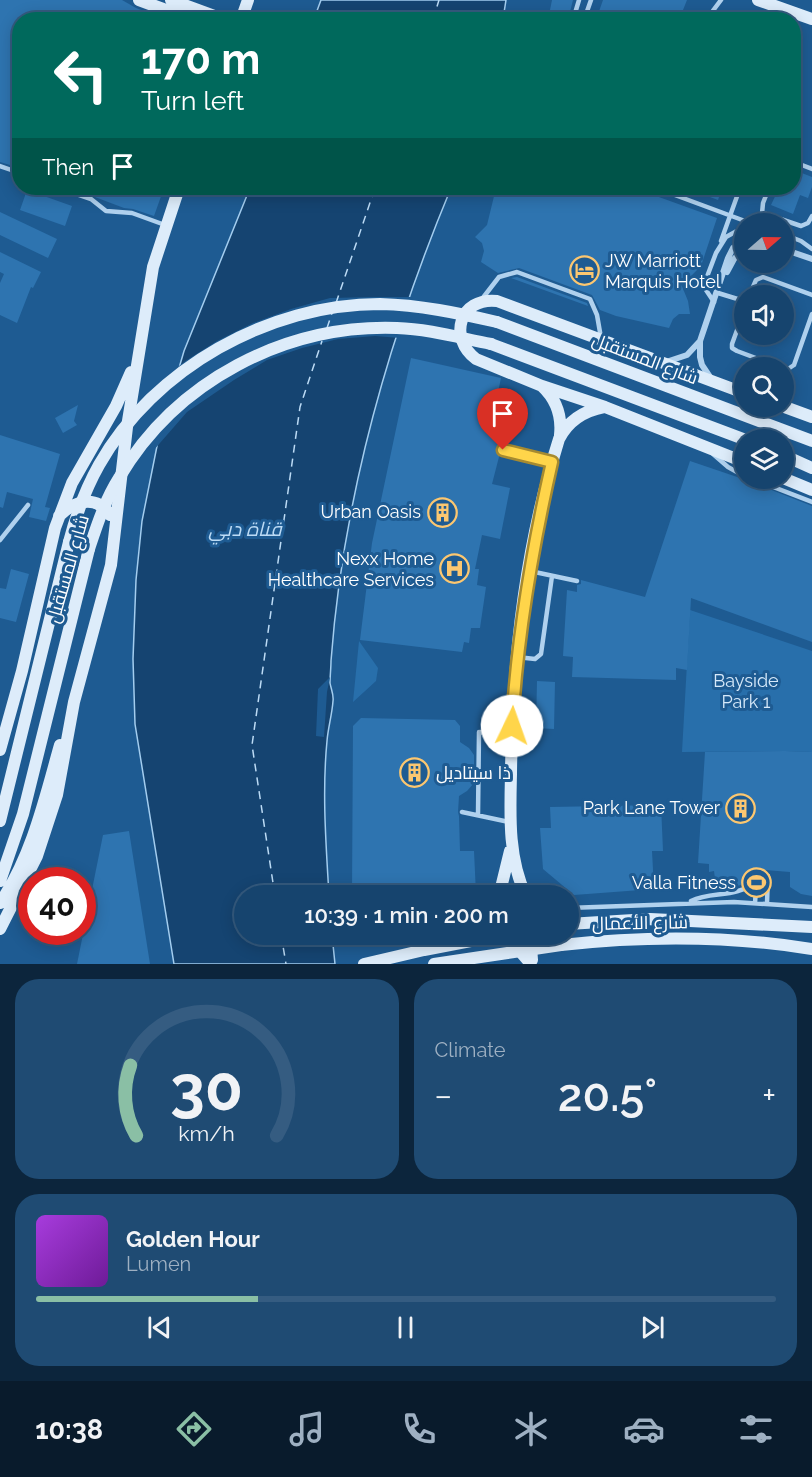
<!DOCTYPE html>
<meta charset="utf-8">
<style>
:root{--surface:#16446e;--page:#1f4b73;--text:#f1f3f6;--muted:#9eb0c2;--line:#355c81;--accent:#8abfa5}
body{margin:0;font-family:Raleway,Cairo,sans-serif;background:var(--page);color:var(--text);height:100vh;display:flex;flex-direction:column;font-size:22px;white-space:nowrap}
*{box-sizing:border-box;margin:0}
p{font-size:20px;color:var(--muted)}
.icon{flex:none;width:33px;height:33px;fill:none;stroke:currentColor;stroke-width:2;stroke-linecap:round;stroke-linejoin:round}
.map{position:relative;height:964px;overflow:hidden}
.panel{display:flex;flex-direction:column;gap:15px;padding:15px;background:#0c253c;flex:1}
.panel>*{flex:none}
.hud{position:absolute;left:12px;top:12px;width:789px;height:183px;border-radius:24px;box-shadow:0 3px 15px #0003,0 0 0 2px var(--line);background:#00695c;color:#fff;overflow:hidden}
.needle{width:39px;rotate:70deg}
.buttons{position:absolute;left:734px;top:213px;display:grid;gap:12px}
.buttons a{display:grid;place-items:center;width:60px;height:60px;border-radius:50%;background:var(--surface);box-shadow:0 3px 15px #0003,0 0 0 2px var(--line);font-size:30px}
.speed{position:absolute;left:18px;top:867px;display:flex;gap:12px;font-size:30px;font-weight:700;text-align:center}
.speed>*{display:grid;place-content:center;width:78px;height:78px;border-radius:50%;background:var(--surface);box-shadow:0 3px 15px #0003,0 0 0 2px var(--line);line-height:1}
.speed .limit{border:9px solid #d22;background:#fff;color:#111}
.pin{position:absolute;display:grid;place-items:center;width:51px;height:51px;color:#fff;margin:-62px -26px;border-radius:50% 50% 50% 0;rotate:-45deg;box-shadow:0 0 6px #0007}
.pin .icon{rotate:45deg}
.me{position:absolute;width:66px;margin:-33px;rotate:3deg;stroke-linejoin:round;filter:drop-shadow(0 0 4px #0008)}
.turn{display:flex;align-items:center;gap:21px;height:126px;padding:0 30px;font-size:27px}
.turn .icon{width:78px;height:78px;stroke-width:2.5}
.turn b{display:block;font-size:42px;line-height:51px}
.then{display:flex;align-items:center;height:57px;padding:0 30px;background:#0003;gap:12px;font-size:22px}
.big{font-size:45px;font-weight:600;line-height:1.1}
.panel .widget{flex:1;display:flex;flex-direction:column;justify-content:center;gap:9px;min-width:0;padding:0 21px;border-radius:24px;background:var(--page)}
.panel .dial{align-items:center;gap:0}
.dial svg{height:156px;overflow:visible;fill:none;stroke:var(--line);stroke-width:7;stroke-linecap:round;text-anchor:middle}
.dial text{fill:var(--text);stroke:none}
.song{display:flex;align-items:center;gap:18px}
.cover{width:72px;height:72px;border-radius:9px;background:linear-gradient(135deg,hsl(280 70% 55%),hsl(280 70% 35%))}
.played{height:6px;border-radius:3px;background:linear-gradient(90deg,var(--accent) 30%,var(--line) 30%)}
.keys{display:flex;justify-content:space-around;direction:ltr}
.heat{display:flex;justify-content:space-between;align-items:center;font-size:33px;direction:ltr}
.panel .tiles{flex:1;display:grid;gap:15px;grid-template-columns:1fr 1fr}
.widget:last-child{grid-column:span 2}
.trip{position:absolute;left:234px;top:885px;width:345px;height:60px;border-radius:30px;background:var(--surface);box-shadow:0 3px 15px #0003,0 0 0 2px var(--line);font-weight:600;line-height:60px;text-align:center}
.tab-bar{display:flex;height:96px;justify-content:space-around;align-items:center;background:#091b2c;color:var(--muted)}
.tab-bar .icon{width:42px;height:42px}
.tab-bar .selected{color:var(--accent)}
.tab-bar b{font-size:27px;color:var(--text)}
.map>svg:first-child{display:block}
.green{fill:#286fab}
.water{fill:#154471;stroke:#a3cdef;stroke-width:1.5}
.pier{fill:#1e5b92}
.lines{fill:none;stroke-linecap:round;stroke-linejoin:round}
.ferry{stroke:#bcdbf5;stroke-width:1.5;stroke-dasharray:8 6;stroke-linecap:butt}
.building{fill:#2e74b0}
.lane{stroke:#b0d1ee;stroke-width:4.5}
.street{stroke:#b0d1ee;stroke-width:6}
.secondary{stroke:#ddecfa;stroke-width:12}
.secondary-bridge{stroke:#ddecfa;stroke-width:12}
.route-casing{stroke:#a68a30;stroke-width:15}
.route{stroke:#ffd54a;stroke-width:10}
.labels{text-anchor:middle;stroke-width:6;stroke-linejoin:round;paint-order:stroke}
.poi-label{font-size:18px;fill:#fff;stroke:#1e5b92;text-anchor:end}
.street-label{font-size:18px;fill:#fff;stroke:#1e5b92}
.park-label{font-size:18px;fill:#d6e9fa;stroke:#1e5b92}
.water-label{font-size:20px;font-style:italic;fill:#bcdbf5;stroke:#1e5b92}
</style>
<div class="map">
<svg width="812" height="964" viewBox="0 0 812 964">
<rect width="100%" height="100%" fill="#1e5b92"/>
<path class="green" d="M690,610L812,651V752L785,751L682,752Z
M359,641L378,668L376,681L353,702Z"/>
<path class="water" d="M321,0H506L503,19H314Z
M250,188H451C389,337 343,498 331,661C331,668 330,676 330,683C331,689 334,695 333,701C332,715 328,728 327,741C322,792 326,845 329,895L244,896V934L332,935L335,964H174L135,724L133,659L136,580L142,521L159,436L184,351Z"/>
<path class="pier" d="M373,297H413L400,338L375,336L338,339L302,348L267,360L234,380L187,412L153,451L175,369L187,360L217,341L253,323L291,309L330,298Z
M330,677L327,692L324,737L316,736L318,689Z"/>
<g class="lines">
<path class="ferry" d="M433,20L439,0
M336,303L375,188
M327,328L332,313
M275,896L252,745L300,407L322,341
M281,934L286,964"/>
</g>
<path class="building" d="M0,0H122L136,8L168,20H20V168L0,162Z
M552,0H573L568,20H548Z
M603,0H687L683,10L689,12L686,20H596Z
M794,170L812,177V187L808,198L800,195L793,214L771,205L779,188H794Z
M71,188H164L154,216L133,209L124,208Z
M496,188H634L717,218L701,266L691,276L679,279L688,301L690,314H679L673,319L669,328L616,316L600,310L592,295L519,268L498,273L481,262L484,251L482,243L475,237L487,225Z
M686,188H722L718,200Z
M27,190L72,206L65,226L20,210Z
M0,212L57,239L48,258L0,235Z
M0,252L41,272L33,288L31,287L17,323L0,315V283L4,274L0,272Z
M517,277L587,303L588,306L511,278Z
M411,358L501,378L497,397L509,420L502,446L499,448L500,453L492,484L510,488L500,539L482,535L475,569H479L477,585L486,587L480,628H471L469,643L464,642L462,652L360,640L372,543Z
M78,405L74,421L77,425L63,433L55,418Z
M0,435L60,454L45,507L50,508L46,521L29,517L33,499L7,492L3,508L0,507Z
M690,461L746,480L812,506V642L691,598L687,670L676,668V680L572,677L573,657L563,656L567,590L577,592V585L581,584V580L645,597Z
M11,569L29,574L16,622L0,618V588L6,589Z
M537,681L555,682L554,729L536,728Z
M361,718L455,720L460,726V742L469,748L474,755V783L467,791L459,796L458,812L459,816L460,851H474L476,894L471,891L469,896H352L353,726Z
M785,751L812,752V896L801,894L790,887V872L751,869L750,877L746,876L744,884L730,888L727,882L716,886L714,871L709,872V864L698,863L705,752Z
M661,805L663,851H652L654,889L574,895L543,869L540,828H551L550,807Z
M129,831L150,964H77L103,835Z"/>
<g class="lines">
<path class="lane" d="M573,20L579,0
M584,20L591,0
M706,20L721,0
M794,162L812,169
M0,166L20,173
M59,188L91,199L106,211L132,213L165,225
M656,188L753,224
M763,213L801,226L808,223L812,216
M761,224L763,203L769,188
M783,234L801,241L812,249
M721,241L740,188
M718,293L744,301
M749,296L756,280L763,277L812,295
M482,299L499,277L517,272L590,299L597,315L601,338
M714,302L706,290L705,282L716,253L726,237L744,227
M744,311L732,344V348L737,351L782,368
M783,368L788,369L794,365L812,314
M503,450L552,462
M713,454L728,467L744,476
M750,478L812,502
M0,540L28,505
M530,571L577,581
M517,657L535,659L541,654L552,576
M462,812L509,822
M478,815L479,732L510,736
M691,901C707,893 722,896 738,891C751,888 753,881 768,881
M755,903L757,875
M767,903L768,876
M568,908L734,902L812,907"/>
<path class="street" d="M783,249L812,259
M727,272L734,259L744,249
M666,362L687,355L700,341
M710,377L702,365L700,357V341L728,258L733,248L744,240"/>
<path class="secondary" d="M139,0L193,20
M171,0L225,20
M758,0L812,19
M241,20L248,0
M497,322L812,441
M491,344L746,440
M542,386C557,400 562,416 560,435
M744,393L497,301C459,297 448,338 476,359L542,386L605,407L744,462
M782,406L812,417
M783,455L812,468
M783,478L812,490
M59,516C74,501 96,494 110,515
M0,750L22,671L55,528L72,483L116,406L131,372
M0,821L69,542
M0,881L23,814L89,549
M499,896L510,851
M526,896C508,858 510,815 511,774C512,662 525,546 559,439C568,421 583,411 604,407
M0,903C32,856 45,798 60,745
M568,924L650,919L812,927
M0,929L37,856L57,795L74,702L111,565L127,427L153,267L179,188
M505,934L531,964
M530,934L532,960
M561,945C643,936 731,936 812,949"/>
<path class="secondary-bridge" d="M69,542C76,515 85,490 99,465C154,368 269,304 380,304C420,305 458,313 497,322
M89,549C97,525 105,500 119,478C176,381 285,324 397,328C429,329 460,338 491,344
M364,964L424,950L507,934
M434,964L561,945"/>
</g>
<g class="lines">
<defs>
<path id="route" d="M503,450L552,462C532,550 517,636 512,726"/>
</defs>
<use href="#route" class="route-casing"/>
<use href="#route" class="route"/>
</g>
<defs>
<symbol id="hotel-ring" viewBox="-11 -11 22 22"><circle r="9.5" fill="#1e5b92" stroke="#fcc770" stroke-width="1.5"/><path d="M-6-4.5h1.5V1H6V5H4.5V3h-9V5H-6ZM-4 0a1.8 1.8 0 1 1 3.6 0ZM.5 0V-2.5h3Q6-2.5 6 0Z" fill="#fcc770"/></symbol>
<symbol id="building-ring" viewBox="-11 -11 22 22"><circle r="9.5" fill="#1e5b92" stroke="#fcc770" stroke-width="1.5"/><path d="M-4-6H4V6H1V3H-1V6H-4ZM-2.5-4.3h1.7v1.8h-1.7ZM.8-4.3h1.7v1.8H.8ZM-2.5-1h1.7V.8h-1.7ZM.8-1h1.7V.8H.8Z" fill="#fcc770"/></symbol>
<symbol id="hospital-ring" viewBox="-11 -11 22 22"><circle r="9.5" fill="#1e5b92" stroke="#fcc770" stroke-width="1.5"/><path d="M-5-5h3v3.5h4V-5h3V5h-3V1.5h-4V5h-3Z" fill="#fcc770"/></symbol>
<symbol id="stadium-ring" viewBox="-11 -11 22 22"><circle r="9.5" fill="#1e5b92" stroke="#fcc770" stroke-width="1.5"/><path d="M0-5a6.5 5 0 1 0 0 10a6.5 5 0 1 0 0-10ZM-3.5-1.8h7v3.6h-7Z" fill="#fcc770"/></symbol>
</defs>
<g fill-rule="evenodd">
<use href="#hotel-ring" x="568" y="254" width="33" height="33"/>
<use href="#building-ring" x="426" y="496" width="33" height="33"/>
<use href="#hospital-ring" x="438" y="552" width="33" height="33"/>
<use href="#building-ring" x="398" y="756" width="33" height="33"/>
<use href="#building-ring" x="724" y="792" width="33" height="33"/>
<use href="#stadium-ring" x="740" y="866" width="33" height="33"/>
</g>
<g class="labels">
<g class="poi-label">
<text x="605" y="267" text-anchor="start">JW Marriott<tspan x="605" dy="21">Marquis Hotel</tspan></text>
<text x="421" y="518">Urban Oasis</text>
<text x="434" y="565">Nexx Home<tspan x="434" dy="21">Healthcare Services</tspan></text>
<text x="436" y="779" text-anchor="start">ذا سيتاديل</text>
<text x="720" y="814">Park Lane Tower</text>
<text x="736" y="889">Valla Fitness</text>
</g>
<g class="street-label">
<text transform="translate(645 359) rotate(21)" y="6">شارع المستقبل</text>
<text transform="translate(68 569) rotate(-74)" y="6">شارع المستقبل</text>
<text transform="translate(640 923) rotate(-1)" y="6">شارع الأعمال</text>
</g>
<g class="park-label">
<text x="746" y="687">Bayside<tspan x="746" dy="21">Park 1</tspan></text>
</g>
<g class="water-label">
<text x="245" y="536">قناة دبي</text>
</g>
</g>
</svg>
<div class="buttons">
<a><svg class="needle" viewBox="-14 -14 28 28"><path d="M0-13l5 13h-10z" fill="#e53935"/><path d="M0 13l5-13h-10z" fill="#9eb0c2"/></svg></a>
<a><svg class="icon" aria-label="sound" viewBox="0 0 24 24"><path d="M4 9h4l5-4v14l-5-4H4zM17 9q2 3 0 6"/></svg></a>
<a><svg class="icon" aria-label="search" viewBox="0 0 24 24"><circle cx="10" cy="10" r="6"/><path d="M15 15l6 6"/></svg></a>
<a><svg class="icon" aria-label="layers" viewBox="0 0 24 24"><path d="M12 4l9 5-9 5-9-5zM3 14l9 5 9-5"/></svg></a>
</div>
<div class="speed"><div class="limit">40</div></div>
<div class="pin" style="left:503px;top:450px;background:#d93025"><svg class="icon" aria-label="arrive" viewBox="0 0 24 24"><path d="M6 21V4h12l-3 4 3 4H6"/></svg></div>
<svg class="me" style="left:512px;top:726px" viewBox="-20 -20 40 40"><circle r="19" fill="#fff"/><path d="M0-13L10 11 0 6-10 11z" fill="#ffd54a"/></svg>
<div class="trip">10:39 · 1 min · 200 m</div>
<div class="hud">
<div class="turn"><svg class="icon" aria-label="left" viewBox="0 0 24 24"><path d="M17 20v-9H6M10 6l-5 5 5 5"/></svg><div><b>170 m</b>Turn left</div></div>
<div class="then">Then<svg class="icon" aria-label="arrive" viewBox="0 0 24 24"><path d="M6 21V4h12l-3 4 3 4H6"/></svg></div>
</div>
</div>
<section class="panel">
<div class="tiles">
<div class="widget dial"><svg viewBox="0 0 100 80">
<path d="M14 69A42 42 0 1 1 86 69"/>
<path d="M14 69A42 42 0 0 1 11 33" stroke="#8abfa5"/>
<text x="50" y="56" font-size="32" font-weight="700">30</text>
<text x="50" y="72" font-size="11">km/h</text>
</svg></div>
<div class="widget"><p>Climate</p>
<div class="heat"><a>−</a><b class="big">20.5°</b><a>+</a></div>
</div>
<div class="widget">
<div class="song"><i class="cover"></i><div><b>Golden Hour</b><p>Lumen</p></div></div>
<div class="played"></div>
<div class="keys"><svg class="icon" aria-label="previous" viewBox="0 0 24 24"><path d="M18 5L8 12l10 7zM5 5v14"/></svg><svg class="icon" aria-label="pause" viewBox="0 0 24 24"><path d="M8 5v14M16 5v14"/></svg><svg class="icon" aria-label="next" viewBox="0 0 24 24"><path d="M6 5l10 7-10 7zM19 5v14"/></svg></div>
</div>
</div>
</section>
<nav class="tab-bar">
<b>10:38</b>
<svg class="icon selected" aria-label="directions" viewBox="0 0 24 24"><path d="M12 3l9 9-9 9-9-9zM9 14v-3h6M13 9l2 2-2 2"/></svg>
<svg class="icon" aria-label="music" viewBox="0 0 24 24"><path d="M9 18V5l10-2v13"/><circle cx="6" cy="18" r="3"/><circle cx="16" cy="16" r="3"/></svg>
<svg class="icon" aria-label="phone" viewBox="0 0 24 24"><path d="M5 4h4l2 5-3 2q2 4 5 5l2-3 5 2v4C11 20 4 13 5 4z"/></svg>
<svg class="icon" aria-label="climate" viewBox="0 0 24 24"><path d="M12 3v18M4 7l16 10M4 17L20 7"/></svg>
<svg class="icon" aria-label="car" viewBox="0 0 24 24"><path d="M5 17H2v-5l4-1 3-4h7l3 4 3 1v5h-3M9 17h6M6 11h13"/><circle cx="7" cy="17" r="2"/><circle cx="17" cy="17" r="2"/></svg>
<svg class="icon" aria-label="filters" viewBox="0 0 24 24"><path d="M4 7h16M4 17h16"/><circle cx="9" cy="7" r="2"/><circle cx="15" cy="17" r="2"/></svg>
</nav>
